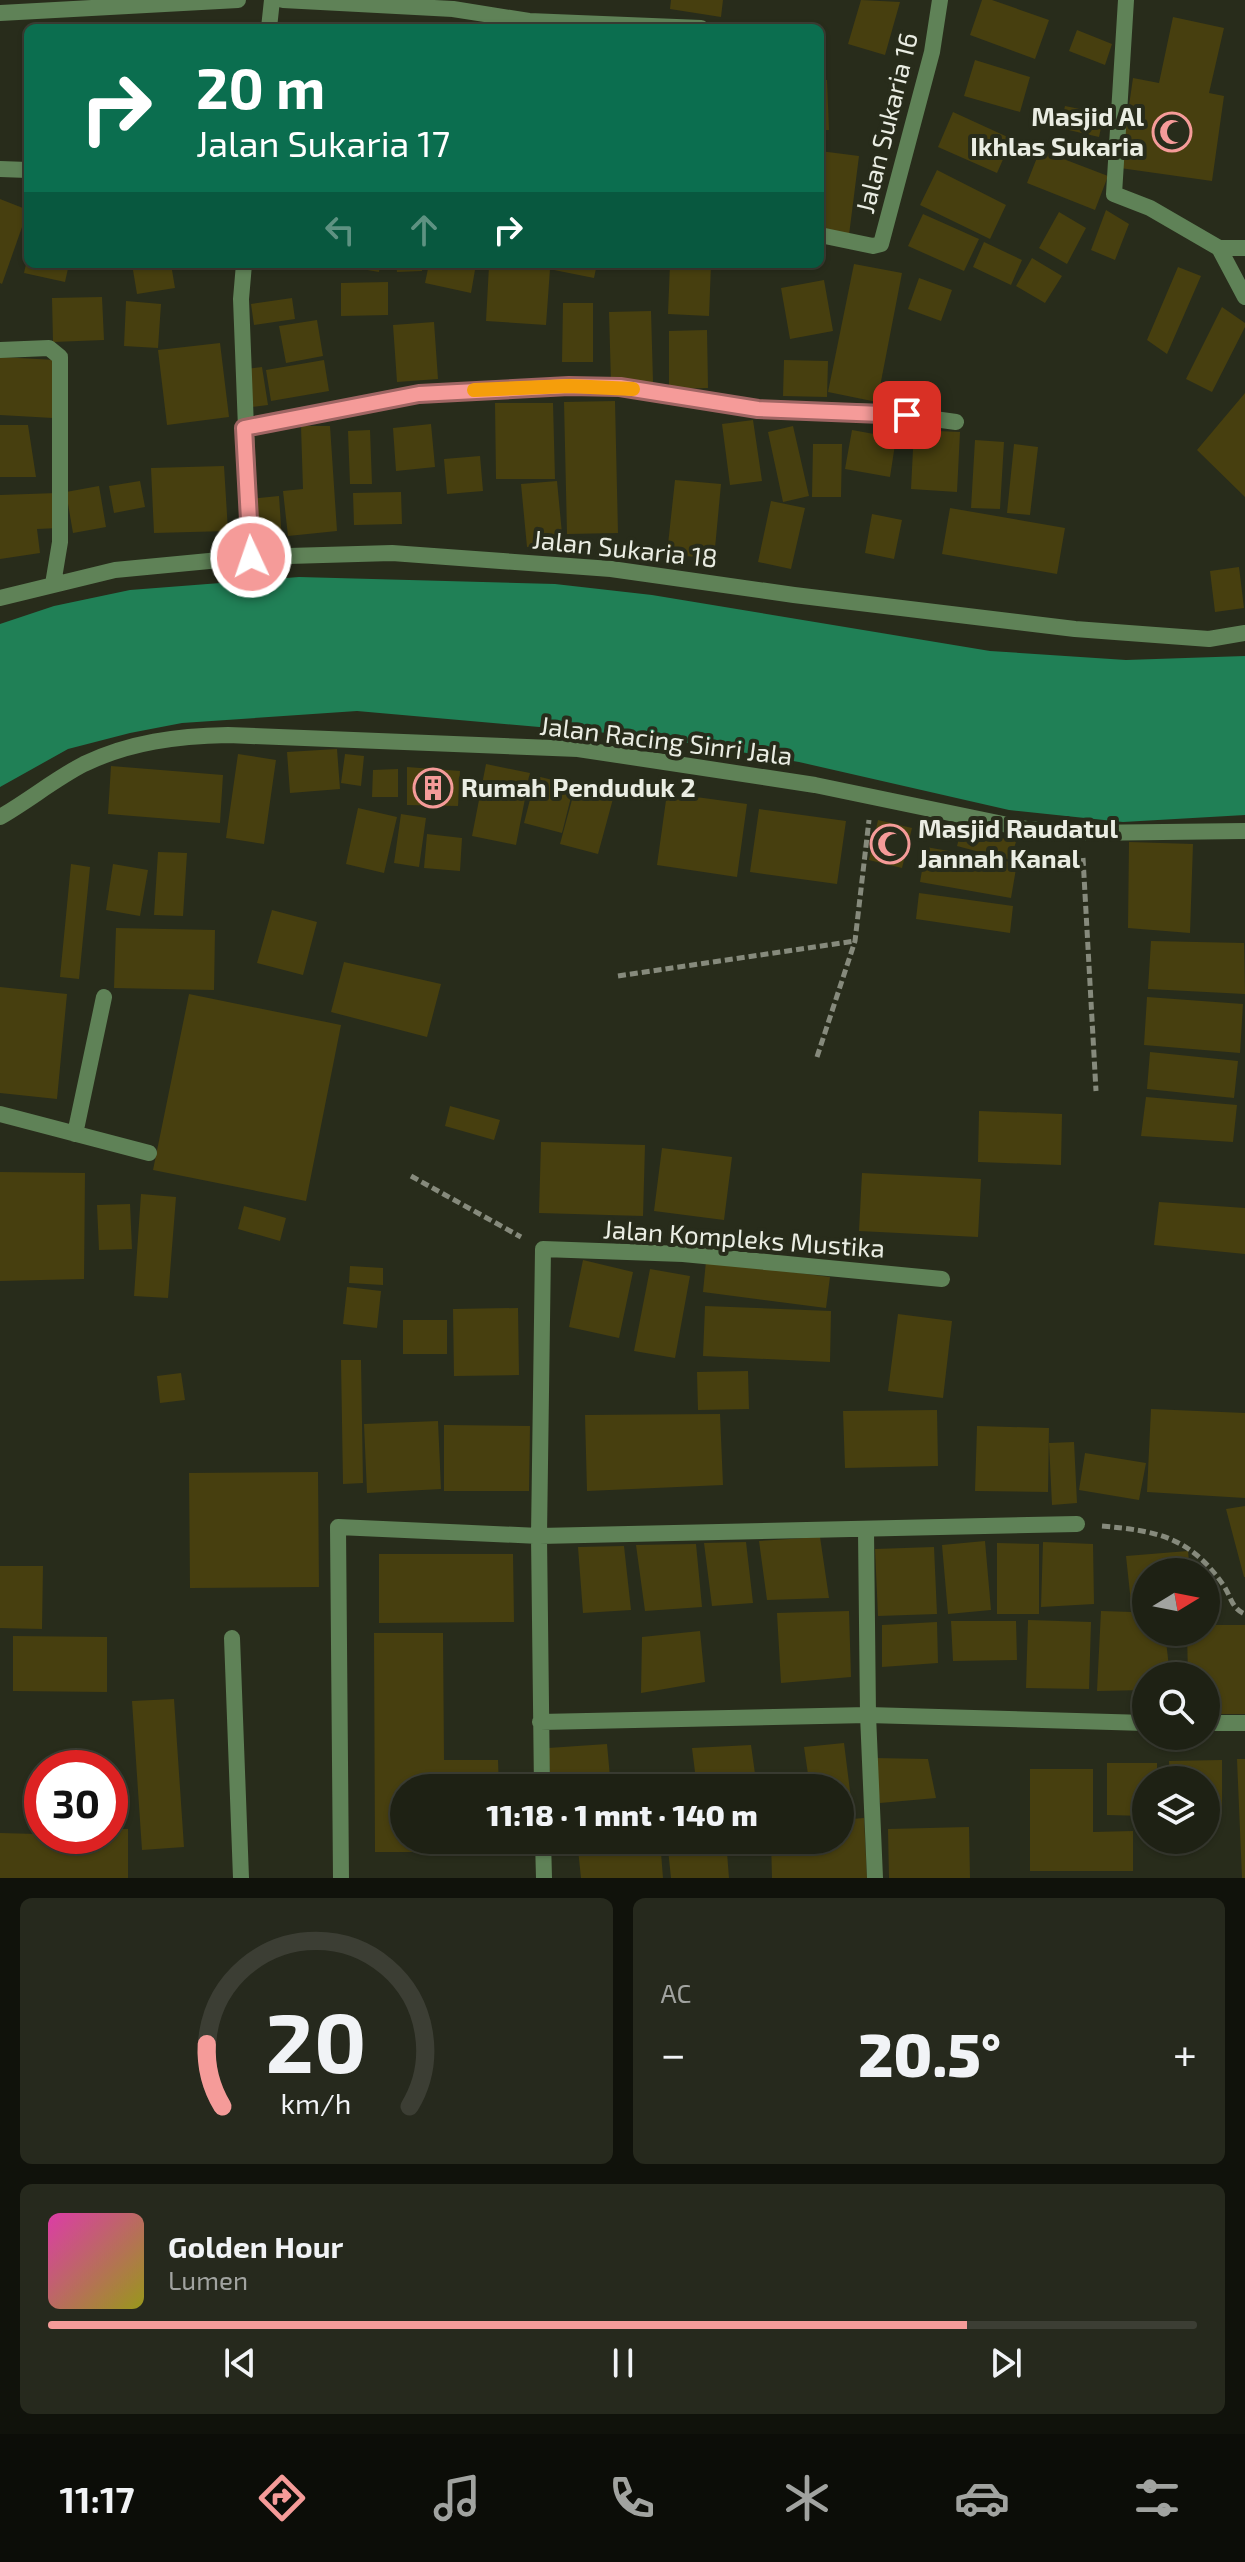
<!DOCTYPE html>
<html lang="id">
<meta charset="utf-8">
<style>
:root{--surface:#1e2114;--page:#26291d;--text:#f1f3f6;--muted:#a1a3a0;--line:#3c3e34;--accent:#f59b99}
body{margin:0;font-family:"Exo 2",sans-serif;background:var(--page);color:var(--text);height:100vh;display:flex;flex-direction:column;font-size:30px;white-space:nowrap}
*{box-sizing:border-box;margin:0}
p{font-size:26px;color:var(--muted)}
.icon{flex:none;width:44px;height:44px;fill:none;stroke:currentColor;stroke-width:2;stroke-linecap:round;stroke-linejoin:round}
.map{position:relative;height:1878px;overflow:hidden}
.drawer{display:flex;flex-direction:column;gap:20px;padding:20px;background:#10120b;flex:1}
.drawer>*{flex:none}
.guide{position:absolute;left:24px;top:24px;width:800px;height:244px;border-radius:12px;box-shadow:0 2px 6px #0004,0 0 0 2px var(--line);background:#0b6e4f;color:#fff;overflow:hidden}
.needle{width:52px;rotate:80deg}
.fabs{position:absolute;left:1132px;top:1558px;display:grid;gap:16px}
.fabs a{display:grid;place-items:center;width:88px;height:88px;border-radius:50%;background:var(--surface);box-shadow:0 2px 6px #0004,0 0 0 2px var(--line);font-size:40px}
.speed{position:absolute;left:24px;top:1750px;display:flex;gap:16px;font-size:40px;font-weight:700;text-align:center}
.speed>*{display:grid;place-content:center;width:104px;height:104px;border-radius:50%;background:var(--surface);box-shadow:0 2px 6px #0004,0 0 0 2px var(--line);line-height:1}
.speed .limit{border:12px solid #d22;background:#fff;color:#111}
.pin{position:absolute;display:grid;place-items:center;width:68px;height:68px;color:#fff;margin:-34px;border-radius:16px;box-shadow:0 4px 12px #0006}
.me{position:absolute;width:88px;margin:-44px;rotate:357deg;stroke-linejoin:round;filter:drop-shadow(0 0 6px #0008)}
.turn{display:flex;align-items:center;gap:28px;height:168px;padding:0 40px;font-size:36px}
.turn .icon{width:104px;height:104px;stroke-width:2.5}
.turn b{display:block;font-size:56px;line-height:68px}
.lanes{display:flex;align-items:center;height:76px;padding:0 40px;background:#0003;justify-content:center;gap:40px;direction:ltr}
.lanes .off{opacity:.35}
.big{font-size:60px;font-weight:800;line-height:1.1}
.drawer .tile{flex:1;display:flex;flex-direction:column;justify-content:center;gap:12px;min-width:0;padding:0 28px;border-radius:12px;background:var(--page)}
.drawer .dial{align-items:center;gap:0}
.dial svg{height:208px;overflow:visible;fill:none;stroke:var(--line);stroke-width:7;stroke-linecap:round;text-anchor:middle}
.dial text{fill:var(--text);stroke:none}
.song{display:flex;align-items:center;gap:24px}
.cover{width:96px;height:96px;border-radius:12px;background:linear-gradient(135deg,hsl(320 70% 55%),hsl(60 70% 35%))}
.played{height:8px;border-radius:4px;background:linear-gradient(90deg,var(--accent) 80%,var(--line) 80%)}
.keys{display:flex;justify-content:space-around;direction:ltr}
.heat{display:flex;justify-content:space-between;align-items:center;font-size:44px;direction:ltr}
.drawer .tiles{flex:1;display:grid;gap:20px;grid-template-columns:1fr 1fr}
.tile:last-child{grid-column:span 2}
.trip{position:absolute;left:390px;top:1774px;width:464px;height:80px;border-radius:40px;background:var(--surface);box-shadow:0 2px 6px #0004,0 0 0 2px var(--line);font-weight:800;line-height:80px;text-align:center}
.tabs{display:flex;height:128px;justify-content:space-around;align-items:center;background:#0c0d08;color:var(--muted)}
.tabs .icon{width:56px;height:56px}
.tabs .on{color:var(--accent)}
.tabs b{font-size:36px;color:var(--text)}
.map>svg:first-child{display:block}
.water{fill:#208056}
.building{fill:#473f0f}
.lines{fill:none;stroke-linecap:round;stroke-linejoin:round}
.path{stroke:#868a7c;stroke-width:5;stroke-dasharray:8 4;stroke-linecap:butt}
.minor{stroke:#5f8257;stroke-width:16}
.route-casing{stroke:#9f6563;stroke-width:20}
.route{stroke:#f59b99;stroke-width:14}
.slow{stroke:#f59e0b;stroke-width:14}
.labels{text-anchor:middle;stroke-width:8;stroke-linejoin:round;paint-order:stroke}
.poi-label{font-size:26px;font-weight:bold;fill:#eaede3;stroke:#282c1b;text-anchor:start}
.street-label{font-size:26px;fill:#eaede3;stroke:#282c1b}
</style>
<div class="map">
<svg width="1245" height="1878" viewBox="0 0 1245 1878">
<rect width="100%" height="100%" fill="#282c1b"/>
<path class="water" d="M299,577L555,584L652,595L990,651L1126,660L1245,656V815L1123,822L1009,810L799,762L653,737L357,711L182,723L130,733L68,749L0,787V624L54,606L130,590Z"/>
<path class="building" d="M671,0H723L721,17L670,9Z
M861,0L900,2L885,55L848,44Z
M982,0H992L1049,20L1035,59L970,35Z
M1173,17L1224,28L1209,93L1224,96L1212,181L1120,168L1133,78L1159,83Z
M1077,30L1112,44L1105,65L1069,51Z
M975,60L1030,77L1020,112L964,96Z
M820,80H827L829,130H820Z
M1065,106L1104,114L1099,137L1060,128Z
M953,112L1012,139L997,173L938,147Z
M1040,150L1108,176L1095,210L1027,183Z
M820,151L859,156L849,235L820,231Z
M937,170L1006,205L990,239L920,205Z
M0,199L28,210L2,284L0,283Z
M1106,210L1129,224L1115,260L1091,250Z
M1059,212L1086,228L1067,264L1039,248Z
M923,214L979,239L964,271L908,246Z
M984,242L1022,260L1011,285L973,267Z
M1032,258L1062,276L1045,303L1016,286Z
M26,264H69L65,282L24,273Z
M132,264H171L175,288L137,294Z
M270,264H307V266L271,269Z
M333,264H380L379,272Z
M396,264H422V271L397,272Z
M429,264H476L471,293L425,283Z
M556,264H597L594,278L554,270Z
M670,264H711L709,316L668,314Z
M854,264L902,273L877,402L828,392Z
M489,266L550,269L546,325L486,321Z
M1178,267L1201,276L1167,354L1147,340Z
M919,278L952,290L941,321L908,309Z
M824,280L833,331L790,339L781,288Z
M388,282V315L341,316V283Z
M102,297L104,340L53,342L52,298Z
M292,298L295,319L254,325L251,304Z
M126,301L161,304L158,348L124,346Z
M563,303H593V362H562Z
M1222,307L1245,323V327L1212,392L1186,379Z
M651,311L653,382H611L609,312Z
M317,320L323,356L286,363L279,326Z
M434,322L438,379L397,382L393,325Z
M707,330L708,388L669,389V331Z
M220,343L229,417L167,425L158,350Z
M0,357L56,360L53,418L0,415Z
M324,360L329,391L271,401L266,370Z
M784,360L828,361L827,397L783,396Z
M262,367L268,405L251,407L246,369Z
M1245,393V497L1197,450Z
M615,401L618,533L567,534L564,402Z
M495,403H553L555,479H496Z
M753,420L762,481L730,485L722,424Z
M431,424L435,467L396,471L393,428Z
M0,425H28L36,477H0Z
M301,426H330L337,531L288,536L283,491L303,489Z
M793,426L809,496L783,502L768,432Z
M370,430L372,484H350L348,431Z
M852,430L896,438L890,477L845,469Z
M914,430L960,432L957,492L911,489Z
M975,440L1004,442L1000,509L971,508Z
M813,444H842L841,497H812Z
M1014,444L1038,447L1030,515L1007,513Z
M480,456L483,491L447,494L444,459Z
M224,466L228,531L154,533L151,468Z
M675,480L721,484L714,559L667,554Z
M140,481L145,507L114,513L109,486Z
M557,481L563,544L527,547L521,484Z
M99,486L106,527L73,533L66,492Z
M401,492L402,524L354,525L353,493Z
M57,493L59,528L37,529L40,553L0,559V495Z
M279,496L282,540L252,543L248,499Z
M771,501L805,508L791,569L758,562Z
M950,508L1065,528L1057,574L942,554Z
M872,514L902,520L894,559L865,553Z
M1239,567L1244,608L1215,612L1210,571Z
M337,749L340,789L290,793L287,752Z
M238,754L276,760L264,844L226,838Z
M345,754L364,756L361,786L341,783Z
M486,764L530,773L516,845L472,836Z
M111,766L223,775L220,823L108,814Z
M407,767L460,771L458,806L407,805Z
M398,769V797H372L373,770Z
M536,776L574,785L562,833L524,823Z
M576,785L614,795L598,854L560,844Z
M667,793L747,804L737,877L657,865Z
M358,808L397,817L384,873L346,864Z
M759,809L846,821L837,884L750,872Z
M401,814L426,818L419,867L394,863Z
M878,820L912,828L902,868L869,860Z
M962,827L1016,842L1010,860L957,846Z
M427,834L462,838L460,871L424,868Z
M1129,842L1193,844L1190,933L1128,928Z
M926,847L1017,863L1011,898L920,882Z
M158,852L187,853L183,916L154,915Z
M71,864L90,867L79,979L60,977Z
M113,864L148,870L140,916L106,910Z
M919,893L1013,906L1010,933L916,919Z
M272,910L317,922L303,975L257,963Z
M116,928L215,930L214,990L114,988Z
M1151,941L1244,943L1245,994L1148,989Z
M344,962L441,984L427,1037L331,1012Z
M0,987L67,994L57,1099L0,1093Z
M189,994L341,1025L306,1201L153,1170Z
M1147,997L1243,1004L1240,1053L1144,1045Z
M1150,1052L1238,1061L1234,1098L1147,1089Z
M1146,1097L1237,1105L1233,1142L1141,1136Z
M450,1106L500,1120L494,1140L445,1126Z
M979,1111L1062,1114L1061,1165L978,1162Z
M541,1142L645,1145L643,1216L539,1213Z
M662,1148L732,1157L724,1220L654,1211Z
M0,1172L85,1173L84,1279L0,1281Z
M862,1173L981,1179L978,1237L859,1231Z
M141,1194L176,1197L168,1298L134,1296Z
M1159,1202L1245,1208V1254L1154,1245Z
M130,1204L132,1249L99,1250L97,1205Z
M244,1206L286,1218L280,1241L238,1229Z
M583,1260L633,1272L619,1338L569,1327Z
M706,1261L830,1277L826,1308L703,1292Z
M350,1266L383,1268V1285L349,1283Z
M650,1269L690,1276L675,1358L634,1351Z
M347,1287L381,1291L377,1328L343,1324Z
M705,1306L831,1311L830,1362L703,1356Z
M518,1308L519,1375L454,1376L453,1309Z
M898,1314L952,1321L943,1398L888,1391Z
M403,1320H447V1354H403Z
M341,1360H361L363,1483L343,1484Z
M748,1371L749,1409L698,1410L697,1372Z
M181,1373L185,1400L160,1403L157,1376Z
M1151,1409L1245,1413V1498L1147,1492Z
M937,1410L938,1466L845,1468L843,1411Z
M720,1414L723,1485L587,1491L585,1415Z
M438,1421L441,1489L367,1493L364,1424Z
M444,1425L530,1426L529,1491H444Z
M977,1426L1049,1428L1048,1492L975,1491Z
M1074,1442L1077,1503L1052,1505L1049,1443Z
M1085,1453L1146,1463L1139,1500L1079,1490Z
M318,1472L319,1587L190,1588L189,1473Z
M1245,1506V1577H1244L1226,1509Z
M820,1537L829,1598L767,1600L759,1541Z
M985,1541L991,1610L948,1614L942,1545Z
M746,1542L753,1603L712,1606L704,1543Z
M1043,1542L1093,1544L1094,1604L1041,1607Z
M997,1543L1039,1544V1614H997Z
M696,1544L702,1607L645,1611L636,1545Z
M624,1546L631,1610L583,1613L578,1547Z
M934,1547L937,1614L878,1616L875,1549Z
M1188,1551L1190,1572H1146V1632H1165L1170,1676H1146V1690L1097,1691L1101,1611L1132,1612L1126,1556Z
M379,1554H513L514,1622L379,1623Z
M0,1566H43L42,1629L0,1628Z
M849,1611L851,1677L781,1683L777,1613Z
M1028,1620L1091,1622L1089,1689L1026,1688Z
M951,1621H1016L1017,1660L953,1661Z
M937,1622L938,1663L882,1667V1625Z
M1206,1625H1245V1714H1206V1676H1188L1187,1632H1206Z
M700,1631L705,1682L641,1693L642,1637Z
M374,1633H443L444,1760H498L499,1788H404V1840H499V1852H375Z
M13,1636L107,1637V1692L13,1691Z
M174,1699L184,1847L142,1850L132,1701Z
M844,1743L851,1799L840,1800V1788H810L804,1747Z
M607,1744L611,1788H551L548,1748Z
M751,1745L757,1788H697L692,1748Z
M874,1758L928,1759L936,1798L880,1803Z
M1237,1759H1245V1878H1242Z
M1222,1760V1814H1206V1780H1170L1169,1761Z
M1107,1763H1157V1780H1146V1816L1107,1815Z
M1030,1769H1093V1832L1133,1831V1871H1030Z
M864,1818L867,1878H772L771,1840H840V1820Z
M969,1827L970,1878H889L888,1829Z
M110,1829H128V1878H0V1833L110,1836Z
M577,1840H660L663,1878H581Z
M667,1840H726L729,1878H671Z"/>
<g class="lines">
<path class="path" d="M1083,858L1096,1091
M618,976L855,941
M817,1057L855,941L869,820
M411,1176L521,1237
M1102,1526C1158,1531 1190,1537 1224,1586C1231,1597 1232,1609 1245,1614"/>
<path class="minor" d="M283,0L453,9L529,21L701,28
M1126,0L1114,194L1150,208L1219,248H1245
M0,13L238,0
M269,28L272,0
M0,169L28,170
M820,235L873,246L881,244L932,52L940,0
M1219,248L1245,297
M244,264L241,299L251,557
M0,350L49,348L60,357V542L53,584
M244,428L419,394L569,386L620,387L758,409L883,412L956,422
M0,598L115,570L251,557L392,553L611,569L794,595L1075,629L1209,639L1245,633
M0,817C28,801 55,779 84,764C130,742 177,736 228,735L578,749L815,785L1027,829L1082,833L1245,831
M0,1114L149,1153
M75,1134L104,997
M866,1531L868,1715L875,1878
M232,1638L241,1878
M540,1722L868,1715L1146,1723
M1206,1723H1245
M542,1788L539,1536L543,1249L683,1254L942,1279
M543,1840L544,1878
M341,1878L338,1527L539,1536L1077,1524"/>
</g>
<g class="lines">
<defs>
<path id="route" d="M251,557L244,428L419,394L569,386L620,387L758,409L907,415"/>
</defs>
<use href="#route" class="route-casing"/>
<use href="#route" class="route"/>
<path class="slow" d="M474,390L569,386L633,389"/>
</g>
<defs>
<symbol id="mosque-ring" viewBox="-11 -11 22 22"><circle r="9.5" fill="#282c1b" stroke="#f59b99" stroke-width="1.5"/><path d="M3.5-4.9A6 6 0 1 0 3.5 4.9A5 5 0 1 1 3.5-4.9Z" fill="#f59b99"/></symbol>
<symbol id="building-ring" viewBox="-11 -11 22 22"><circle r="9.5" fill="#282c1b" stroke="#f59b99" stroke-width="1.5"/><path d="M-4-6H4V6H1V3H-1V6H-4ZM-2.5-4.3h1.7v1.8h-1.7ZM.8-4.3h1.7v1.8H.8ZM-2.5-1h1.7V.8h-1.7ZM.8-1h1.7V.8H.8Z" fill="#f59b99"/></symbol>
</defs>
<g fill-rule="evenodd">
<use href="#mosque-ring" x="1150" y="110" width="44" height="44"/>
<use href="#building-ring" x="411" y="766" width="44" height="44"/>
<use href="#mosque-ring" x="868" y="822" width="44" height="44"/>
</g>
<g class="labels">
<g class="poi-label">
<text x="1144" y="126" text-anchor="end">Masjid Al<tspan x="1144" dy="30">Ikhlas Sukaria</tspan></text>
<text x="461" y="797">Rumah Penduduk 2</text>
<text x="918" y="838">Masjid Raudatul<tspan x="918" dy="30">Jannah Kanal</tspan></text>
</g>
<g class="street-label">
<text transform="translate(887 123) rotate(-76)" y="9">Jalan Sukaria 16</text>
<text transform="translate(625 549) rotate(6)" y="9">Jalan Sukaria 18</text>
<text transform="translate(666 741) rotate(7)" y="9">Jalan Racing Sinri Jala</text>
<text transform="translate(744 1239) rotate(4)" y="9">Jalan Kompleks Mustika</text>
</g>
</g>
</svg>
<div class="fabs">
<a><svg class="needle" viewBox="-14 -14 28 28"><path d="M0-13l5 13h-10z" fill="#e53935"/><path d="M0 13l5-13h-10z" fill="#a1a3a0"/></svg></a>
<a><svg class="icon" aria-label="search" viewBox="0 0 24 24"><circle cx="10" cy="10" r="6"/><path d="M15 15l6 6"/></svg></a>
<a><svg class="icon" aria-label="layers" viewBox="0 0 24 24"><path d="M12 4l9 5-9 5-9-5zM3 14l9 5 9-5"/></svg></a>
</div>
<div class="speed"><div class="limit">30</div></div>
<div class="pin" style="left:907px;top:415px;background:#d93025"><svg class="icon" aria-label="arrive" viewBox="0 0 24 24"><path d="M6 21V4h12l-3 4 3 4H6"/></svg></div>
<svg class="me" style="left:251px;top:557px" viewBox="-20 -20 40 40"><circle r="17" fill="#f59b99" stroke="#fff" stroke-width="3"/><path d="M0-11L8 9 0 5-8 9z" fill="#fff"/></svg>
<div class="trip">11:18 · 1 mnt · 140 m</div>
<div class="guide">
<div class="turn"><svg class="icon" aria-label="right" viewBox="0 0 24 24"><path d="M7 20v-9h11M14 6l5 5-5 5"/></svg><div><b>20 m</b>Jalan Sukaria 17</div></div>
<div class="lanes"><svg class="icon off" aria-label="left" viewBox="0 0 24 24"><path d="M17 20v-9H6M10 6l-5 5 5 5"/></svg><svg class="icon off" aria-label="ahead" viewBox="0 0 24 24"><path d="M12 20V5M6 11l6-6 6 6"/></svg><svg class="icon" aria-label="right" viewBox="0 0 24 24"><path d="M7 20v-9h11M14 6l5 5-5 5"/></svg></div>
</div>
</div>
<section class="drawer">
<div class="tiles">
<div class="tile dial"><svg viewBox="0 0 100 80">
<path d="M14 69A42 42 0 1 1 86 69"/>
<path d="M14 69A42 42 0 0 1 8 45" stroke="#f59b99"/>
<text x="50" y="56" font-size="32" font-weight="700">20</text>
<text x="50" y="72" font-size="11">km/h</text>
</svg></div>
<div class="tile"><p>AC</p>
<div class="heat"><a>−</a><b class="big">20.5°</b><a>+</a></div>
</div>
<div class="tile">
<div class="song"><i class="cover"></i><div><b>Golden Hour</b><p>Lumen</p></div></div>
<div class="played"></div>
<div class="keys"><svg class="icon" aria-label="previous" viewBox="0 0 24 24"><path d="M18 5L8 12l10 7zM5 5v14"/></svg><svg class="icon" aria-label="pause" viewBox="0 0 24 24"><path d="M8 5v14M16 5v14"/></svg><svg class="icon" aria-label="next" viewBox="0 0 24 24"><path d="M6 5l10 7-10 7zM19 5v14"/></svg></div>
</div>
</div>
</section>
<nav class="tabs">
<b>11:17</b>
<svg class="icon on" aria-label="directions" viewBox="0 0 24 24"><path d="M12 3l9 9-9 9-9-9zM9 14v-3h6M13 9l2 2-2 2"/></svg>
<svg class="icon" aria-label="music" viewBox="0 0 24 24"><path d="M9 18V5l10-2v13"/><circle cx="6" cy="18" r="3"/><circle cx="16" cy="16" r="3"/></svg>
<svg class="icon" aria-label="phone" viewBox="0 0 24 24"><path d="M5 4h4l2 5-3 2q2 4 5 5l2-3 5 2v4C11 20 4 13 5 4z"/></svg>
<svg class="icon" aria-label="climate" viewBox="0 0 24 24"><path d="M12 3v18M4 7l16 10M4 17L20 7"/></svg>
<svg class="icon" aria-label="car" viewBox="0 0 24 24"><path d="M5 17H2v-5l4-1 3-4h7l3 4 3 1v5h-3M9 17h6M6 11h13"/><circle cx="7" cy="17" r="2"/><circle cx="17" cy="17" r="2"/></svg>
<svg class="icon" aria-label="filters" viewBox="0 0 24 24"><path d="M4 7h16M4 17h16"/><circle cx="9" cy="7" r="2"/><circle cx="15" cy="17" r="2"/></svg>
</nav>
